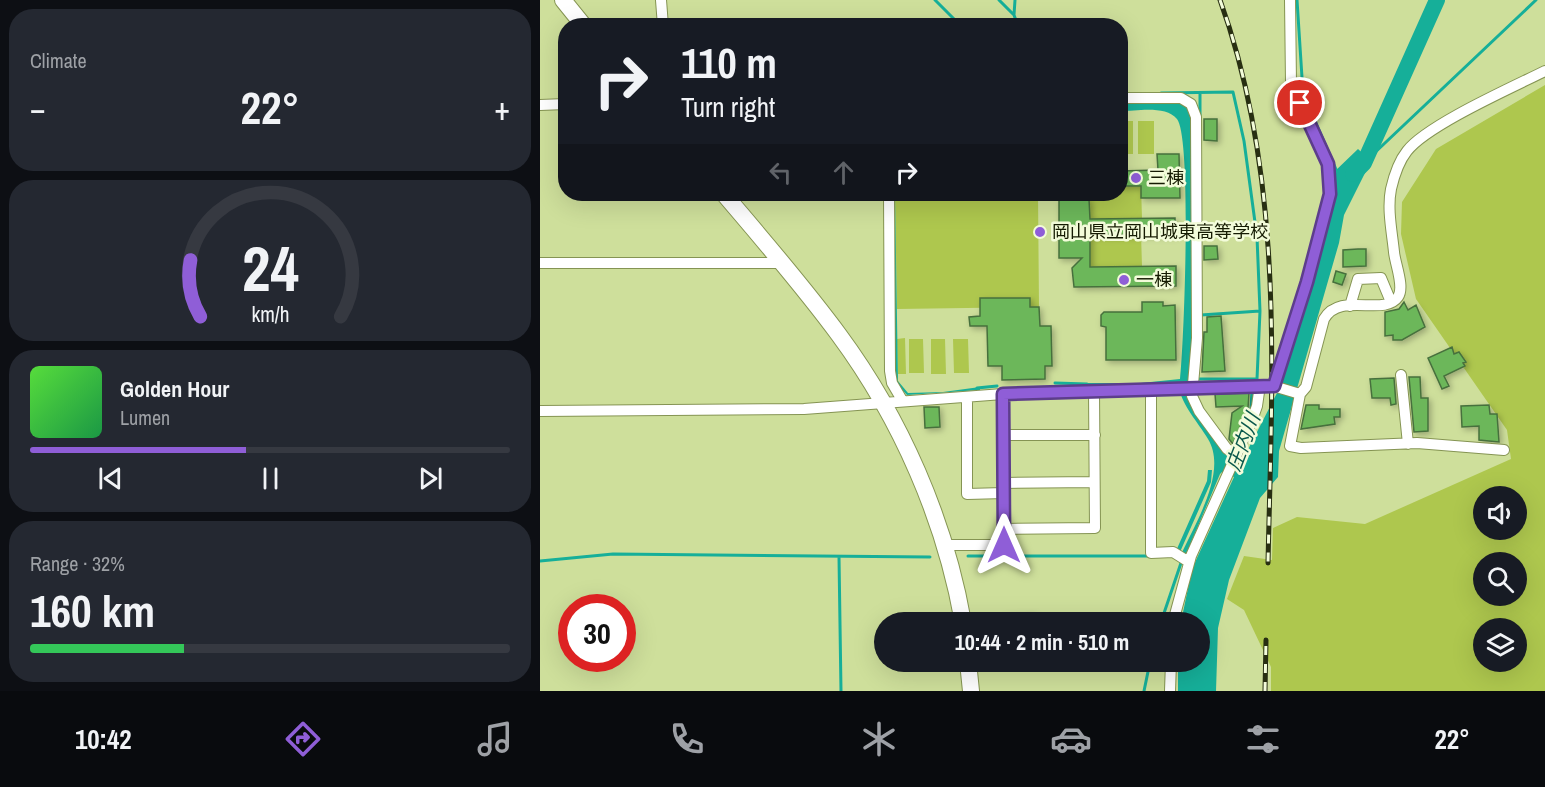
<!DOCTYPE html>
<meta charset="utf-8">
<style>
:root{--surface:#171b24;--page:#242831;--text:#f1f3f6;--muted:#9ea1a6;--line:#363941;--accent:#8f5ed7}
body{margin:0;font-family:"Archivo Narrow","Noto Sans JP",sans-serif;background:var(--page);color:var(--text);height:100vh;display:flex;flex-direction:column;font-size:22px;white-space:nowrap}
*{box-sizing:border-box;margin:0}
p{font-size:20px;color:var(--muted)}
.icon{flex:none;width:33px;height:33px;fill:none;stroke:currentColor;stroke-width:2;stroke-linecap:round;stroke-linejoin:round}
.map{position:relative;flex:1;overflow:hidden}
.details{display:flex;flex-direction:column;gap:9px;padding:9px;background:#0d0f14;width:540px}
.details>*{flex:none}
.banner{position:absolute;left:18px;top:18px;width:570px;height:183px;border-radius:24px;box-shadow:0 6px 24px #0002;background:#171b24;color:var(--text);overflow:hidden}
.controls{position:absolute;left:933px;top:486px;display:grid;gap:12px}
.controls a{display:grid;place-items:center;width:54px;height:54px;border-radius:50%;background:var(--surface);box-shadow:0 6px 24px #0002;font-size:30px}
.speed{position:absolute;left:18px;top:594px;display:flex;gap:12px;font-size:30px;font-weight:700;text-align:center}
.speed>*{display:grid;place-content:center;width:78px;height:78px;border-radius:50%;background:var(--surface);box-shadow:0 6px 24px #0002;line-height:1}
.speed .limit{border:9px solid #d22;background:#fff;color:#111}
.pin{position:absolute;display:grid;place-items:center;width:51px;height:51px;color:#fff;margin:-26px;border:3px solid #fff;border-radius:50%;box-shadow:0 2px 6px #0007}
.me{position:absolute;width:66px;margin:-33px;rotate:0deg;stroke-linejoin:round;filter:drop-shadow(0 0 4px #0008)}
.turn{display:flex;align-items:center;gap:21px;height:126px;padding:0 24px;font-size:27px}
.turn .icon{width:78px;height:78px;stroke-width:2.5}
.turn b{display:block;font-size:42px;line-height:51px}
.lanes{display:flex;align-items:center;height:57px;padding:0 24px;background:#0003;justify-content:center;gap:30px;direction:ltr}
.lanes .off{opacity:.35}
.big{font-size:45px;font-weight:700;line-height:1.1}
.details .tile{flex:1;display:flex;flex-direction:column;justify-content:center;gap:9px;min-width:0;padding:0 21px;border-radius:24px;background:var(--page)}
.details .dial{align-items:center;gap:0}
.dial svg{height:156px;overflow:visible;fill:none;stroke:var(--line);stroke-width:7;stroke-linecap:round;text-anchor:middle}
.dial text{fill:var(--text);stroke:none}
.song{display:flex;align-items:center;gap:18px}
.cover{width:72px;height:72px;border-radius:9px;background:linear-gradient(135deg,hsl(110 70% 55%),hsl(140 70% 35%))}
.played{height:6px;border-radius:3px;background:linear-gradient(90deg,var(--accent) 45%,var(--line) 45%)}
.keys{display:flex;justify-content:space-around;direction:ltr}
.heat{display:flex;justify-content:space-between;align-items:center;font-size:33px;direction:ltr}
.charge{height:9px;border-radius:4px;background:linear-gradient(90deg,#34c759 32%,var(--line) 0)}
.trip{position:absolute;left:334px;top:612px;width:336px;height:60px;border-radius:30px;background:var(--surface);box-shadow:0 6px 24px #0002;font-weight:700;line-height:60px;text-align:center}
.menu{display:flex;height:96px;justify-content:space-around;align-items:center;background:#090b0e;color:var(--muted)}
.menu .icon{width:42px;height:42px}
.menu .on{color:var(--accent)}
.menu b{font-size:27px;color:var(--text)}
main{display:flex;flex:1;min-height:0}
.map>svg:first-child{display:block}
.green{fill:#aec74e;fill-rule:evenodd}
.water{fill:#16af99}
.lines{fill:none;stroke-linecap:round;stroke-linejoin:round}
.stream{stroke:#16af99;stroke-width:3}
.river{stroke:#16af99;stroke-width:16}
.building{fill:#6cb75a;stroke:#47703d;stroke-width:1.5;filter:url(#shadow)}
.street-casing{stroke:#859453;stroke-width:12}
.secondary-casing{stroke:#859453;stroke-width:18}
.street{stroke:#fff;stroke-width:10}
.secondary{stroke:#fff;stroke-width:16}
.rail-casing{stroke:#282f12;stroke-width:5}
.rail{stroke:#f3fcda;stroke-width:3;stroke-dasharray:9;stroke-linecap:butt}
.route-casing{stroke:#5d3d8c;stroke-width:15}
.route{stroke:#8f5ed7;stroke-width:10}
.poi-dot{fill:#8f5ed7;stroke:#f3fcda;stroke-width:2}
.labels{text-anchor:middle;stroke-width:5;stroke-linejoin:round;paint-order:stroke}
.poi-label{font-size:18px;fill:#151b02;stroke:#f3fcda;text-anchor:start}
.water-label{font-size:20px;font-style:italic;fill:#0a584c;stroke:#f3fcda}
</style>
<main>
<section class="details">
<div class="tile"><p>Climate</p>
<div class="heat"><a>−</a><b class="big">22°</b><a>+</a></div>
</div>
<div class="tile dial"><svg viewBox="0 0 100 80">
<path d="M14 69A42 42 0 1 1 86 69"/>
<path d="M14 69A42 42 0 0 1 9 40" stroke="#8f5ed7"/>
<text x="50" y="56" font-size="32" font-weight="700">24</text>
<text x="50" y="72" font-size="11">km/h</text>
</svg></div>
<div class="tile">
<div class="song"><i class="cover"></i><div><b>Golden Hour</b><p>Lumen</p></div></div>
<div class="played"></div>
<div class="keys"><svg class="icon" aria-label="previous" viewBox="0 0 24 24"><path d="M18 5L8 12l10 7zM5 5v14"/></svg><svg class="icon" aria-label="pause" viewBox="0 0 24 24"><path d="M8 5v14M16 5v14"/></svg><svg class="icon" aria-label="next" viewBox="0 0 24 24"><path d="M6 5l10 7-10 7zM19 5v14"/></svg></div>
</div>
<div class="tile"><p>Range · 32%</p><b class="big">160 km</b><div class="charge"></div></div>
</section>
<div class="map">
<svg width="1005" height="691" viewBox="0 0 1005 691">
<defs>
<filter id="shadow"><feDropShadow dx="2.5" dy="2.5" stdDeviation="3" flood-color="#0004"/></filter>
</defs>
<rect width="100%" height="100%" fill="#cedf9b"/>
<path class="green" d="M1005,85V691H731V667L704,610L687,599L704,556L732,560L733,528L757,517L825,524L971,459L967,430L876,299L861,234L862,202L896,149ZM944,496H976V530H944ZM944,562H976V596H944ZM944,628H976V662H944Z
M580,121H593V154H581Z
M598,121H614V154H598Z
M581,186H601L602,218L550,219L549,200L537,199V194H580Z
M355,194H498L499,307L357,309Z
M601,234L602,266L545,267L550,235Z
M365,338L366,374H358L357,339Z
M369,339H383L384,373H369Z
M391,339H405L406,374H391Z
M413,339H428L429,373H414Z"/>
<path class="water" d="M581,101H639L651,111L653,335L648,381L687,452L688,458L697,465H700L737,393L748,362L777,257L793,173L818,149L831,161L804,215L799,243L739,451L738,477L720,498L689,580L678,628L676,691H638V662H660V622H641L652,569L694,477L682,472L680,474L645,557L641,555C655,523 688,472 668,439C658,422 642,406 639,387L543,386V383H601L640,379C644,344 652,138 637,119C626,105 597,111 581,111Z
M352,194H355L358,381L368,393L403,392L440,387V390L367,395L355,382Z
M668,470H672L671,482L640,552L636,551L667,481Z"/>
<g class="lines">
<path class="stream" d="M395,0L421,26
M459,0L473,14
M475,0L474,15L478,26
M757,0L763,93L798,174
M621,93L693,92L704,141L717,237L720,311L717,379H656
M660,93V115
M827,160L996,0
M661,315L720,311
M515,383L547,384
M437,388L457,386
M711,409L712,389
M428,556H608
M299,557L301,691
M0,561L73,554L390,557
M621,622L642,560
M604,691L610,662"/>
<path class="river" d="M813,174L824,163L897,0"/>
</g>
<path class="building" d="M664,119H677V141L664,140Z
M617,154H639L640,198H601V186H580V171L618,170Z
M527,194H537V199H549L550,219L635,218V234L550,235V267L636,266V286L534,287L532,268L542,258H519V200H526Z
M664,246H677L678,259L664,260Z
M818,249H826V266L803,267V250Z
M796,271L806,274L802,285L793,282Z
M440,298H490V307H499L500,326H511L512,366H505V379L462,380V366H448L447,326H430L429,317L440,316Z
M602,302H623V306L635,305L636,360H566V327L561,326V315L564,312H602Z
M864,302L868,310L876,305L885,327L862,340H853V335L845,336V312L859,309Z
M681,316L685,371L662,372L664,332H667V317Z
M912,347L914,354L919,352L926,362L923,363L925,366L904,376L909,386L902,389L888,358Z
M869,377H880L881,398H888V431L874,432Z
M854,378L856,404L851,405L850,398H832L830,379Z
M709,393L708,408L693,444L689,439L692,413L702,406L676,407L675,394Z
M766,405H779V409H800V417H794L795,424L761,429Z
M949,405L950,414H957L959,442L939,440V426L922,427L921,406Z
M384,407H399L400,427L385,428Z
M493,613V622H464V615Z"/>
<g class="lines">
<defs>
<path id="street" d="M121,0L123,26
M580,98H641L651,104L656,117L657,338L652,396L659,411L687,449L697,454
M0,105L26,104
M349,194L350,371L352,383L362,400
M0,263H241
M810,306L818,279L841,278L851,302
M861,375L868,444
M734,386L767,282L790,194L788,164L751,83L750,0
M611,390V553L633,552L649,562
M760,394L750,446L761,448L877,443L964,450
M427,397V494L464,493
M0,411L264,409L463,394L720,385H730L760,394L766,387L784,319C800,291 844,317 858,297C865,287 855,264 854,252C852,232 847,209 851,189C854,176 859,161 867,151C887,125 973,87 1005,71
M463,435H555
M464,483L554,482
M464,529L555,528L554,390
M404,545H464L463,394
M633,622L651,556L712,420L717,406L720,385
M630,691L631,662"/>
<path id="secondary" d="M23,0L44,26
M184,194C223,240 263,286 299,335C361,419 405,520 423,622
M428,662L431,691"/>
</defs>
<use href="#street" class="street-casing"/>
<use href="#secondary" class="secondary-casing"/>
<use href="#street" class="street"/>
<use href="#secondary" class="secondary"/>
<defs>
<path id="rail" d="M680,0C745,180 732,375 728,563
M725,691L726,640"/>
</defs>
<use href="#rail" class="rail-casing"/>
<use href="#rail" class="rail"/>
</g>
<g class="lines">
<defs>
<path id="route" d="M464,545L463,394L734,386L767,282L790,194L788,164L760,103"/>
</defs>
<use href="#route" class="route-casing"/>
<use href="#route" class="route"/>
</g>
<g class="poi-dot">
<circle cx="596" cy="178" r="6"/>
<circle cx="500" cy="232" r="6"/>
<circle cx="584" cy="280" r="6"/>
</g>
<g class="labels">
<g class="poi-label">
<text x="608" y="184">三棟</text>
<text x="512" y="238">岡山県立岡山城東高等学校</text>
<text x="596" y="286">一棟</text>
</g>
<g class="water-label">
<text transform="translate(703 442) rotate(-69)" y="7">庄内川</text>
</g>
</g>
</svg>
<div class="controls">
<a><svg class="icon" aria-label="sound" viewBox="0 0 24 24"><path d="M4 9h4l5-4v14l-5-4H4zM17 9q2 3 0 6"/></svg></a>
<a><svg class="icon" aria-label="search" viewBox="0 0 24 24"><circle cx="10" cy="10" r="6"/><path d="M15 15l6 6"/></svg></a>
<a><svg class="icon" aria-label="layers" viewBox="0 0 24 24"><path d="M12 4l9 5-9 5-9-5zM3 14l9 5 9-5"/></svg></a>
</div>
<div class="speed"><div class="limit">30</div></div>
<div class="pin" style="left:760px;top:103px;background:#d93025"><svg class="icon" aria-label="arrive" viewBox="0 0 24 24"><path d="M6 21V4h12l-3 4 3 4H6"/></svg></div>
<svg class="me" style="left:464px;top:545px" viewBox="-20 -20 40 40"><path d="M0-17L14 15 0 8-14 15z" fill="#8f5ed7" stroke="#fff" stroke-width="4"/></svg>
<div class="trip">10:44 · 2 min · 510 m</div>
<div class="banner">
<div class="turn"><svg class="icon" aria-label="right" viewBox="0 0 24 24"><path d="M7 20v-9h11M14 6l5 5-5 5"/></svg><div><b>110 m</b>Turn right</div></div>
<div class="lanes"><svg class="icon off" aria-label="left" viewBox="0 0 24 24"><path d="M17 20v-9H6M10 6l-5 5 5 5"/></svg><svg class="icon off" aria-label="ahead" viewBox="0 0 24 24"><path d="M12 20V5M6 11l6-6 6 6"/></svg><svg class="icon" aria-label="right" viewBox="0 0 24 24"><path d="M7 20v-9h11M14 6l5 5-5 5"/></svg></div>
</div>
</div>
</main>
<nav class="menu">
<b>10:42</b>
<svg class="icon on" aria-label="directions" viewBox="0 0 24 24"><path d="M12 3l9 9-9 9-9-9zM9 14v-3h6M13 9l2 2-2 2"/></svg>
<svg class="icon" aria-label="music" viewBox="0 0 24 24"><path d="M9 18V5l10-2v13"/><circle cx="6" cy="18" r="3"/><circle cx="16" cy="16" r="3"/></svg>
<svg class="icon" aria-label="phone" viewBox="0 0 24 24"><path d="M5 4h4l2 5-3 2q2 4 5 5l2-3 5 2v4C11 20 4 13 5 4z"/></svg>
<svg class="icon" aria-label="climate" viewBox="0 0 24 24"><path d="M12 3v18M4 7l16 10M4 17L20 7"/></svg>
<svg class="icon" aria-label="car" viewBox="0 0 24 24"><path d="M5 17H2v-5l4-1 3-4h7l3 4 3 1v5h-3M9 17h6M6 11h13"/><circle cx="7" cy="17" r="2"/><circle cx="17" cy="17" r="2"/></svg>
<svg class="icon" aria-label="filters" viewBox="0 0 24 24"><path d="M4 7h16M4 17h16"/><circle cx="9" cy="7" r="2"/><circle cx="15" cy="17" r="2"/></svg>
<b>22°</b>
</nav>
